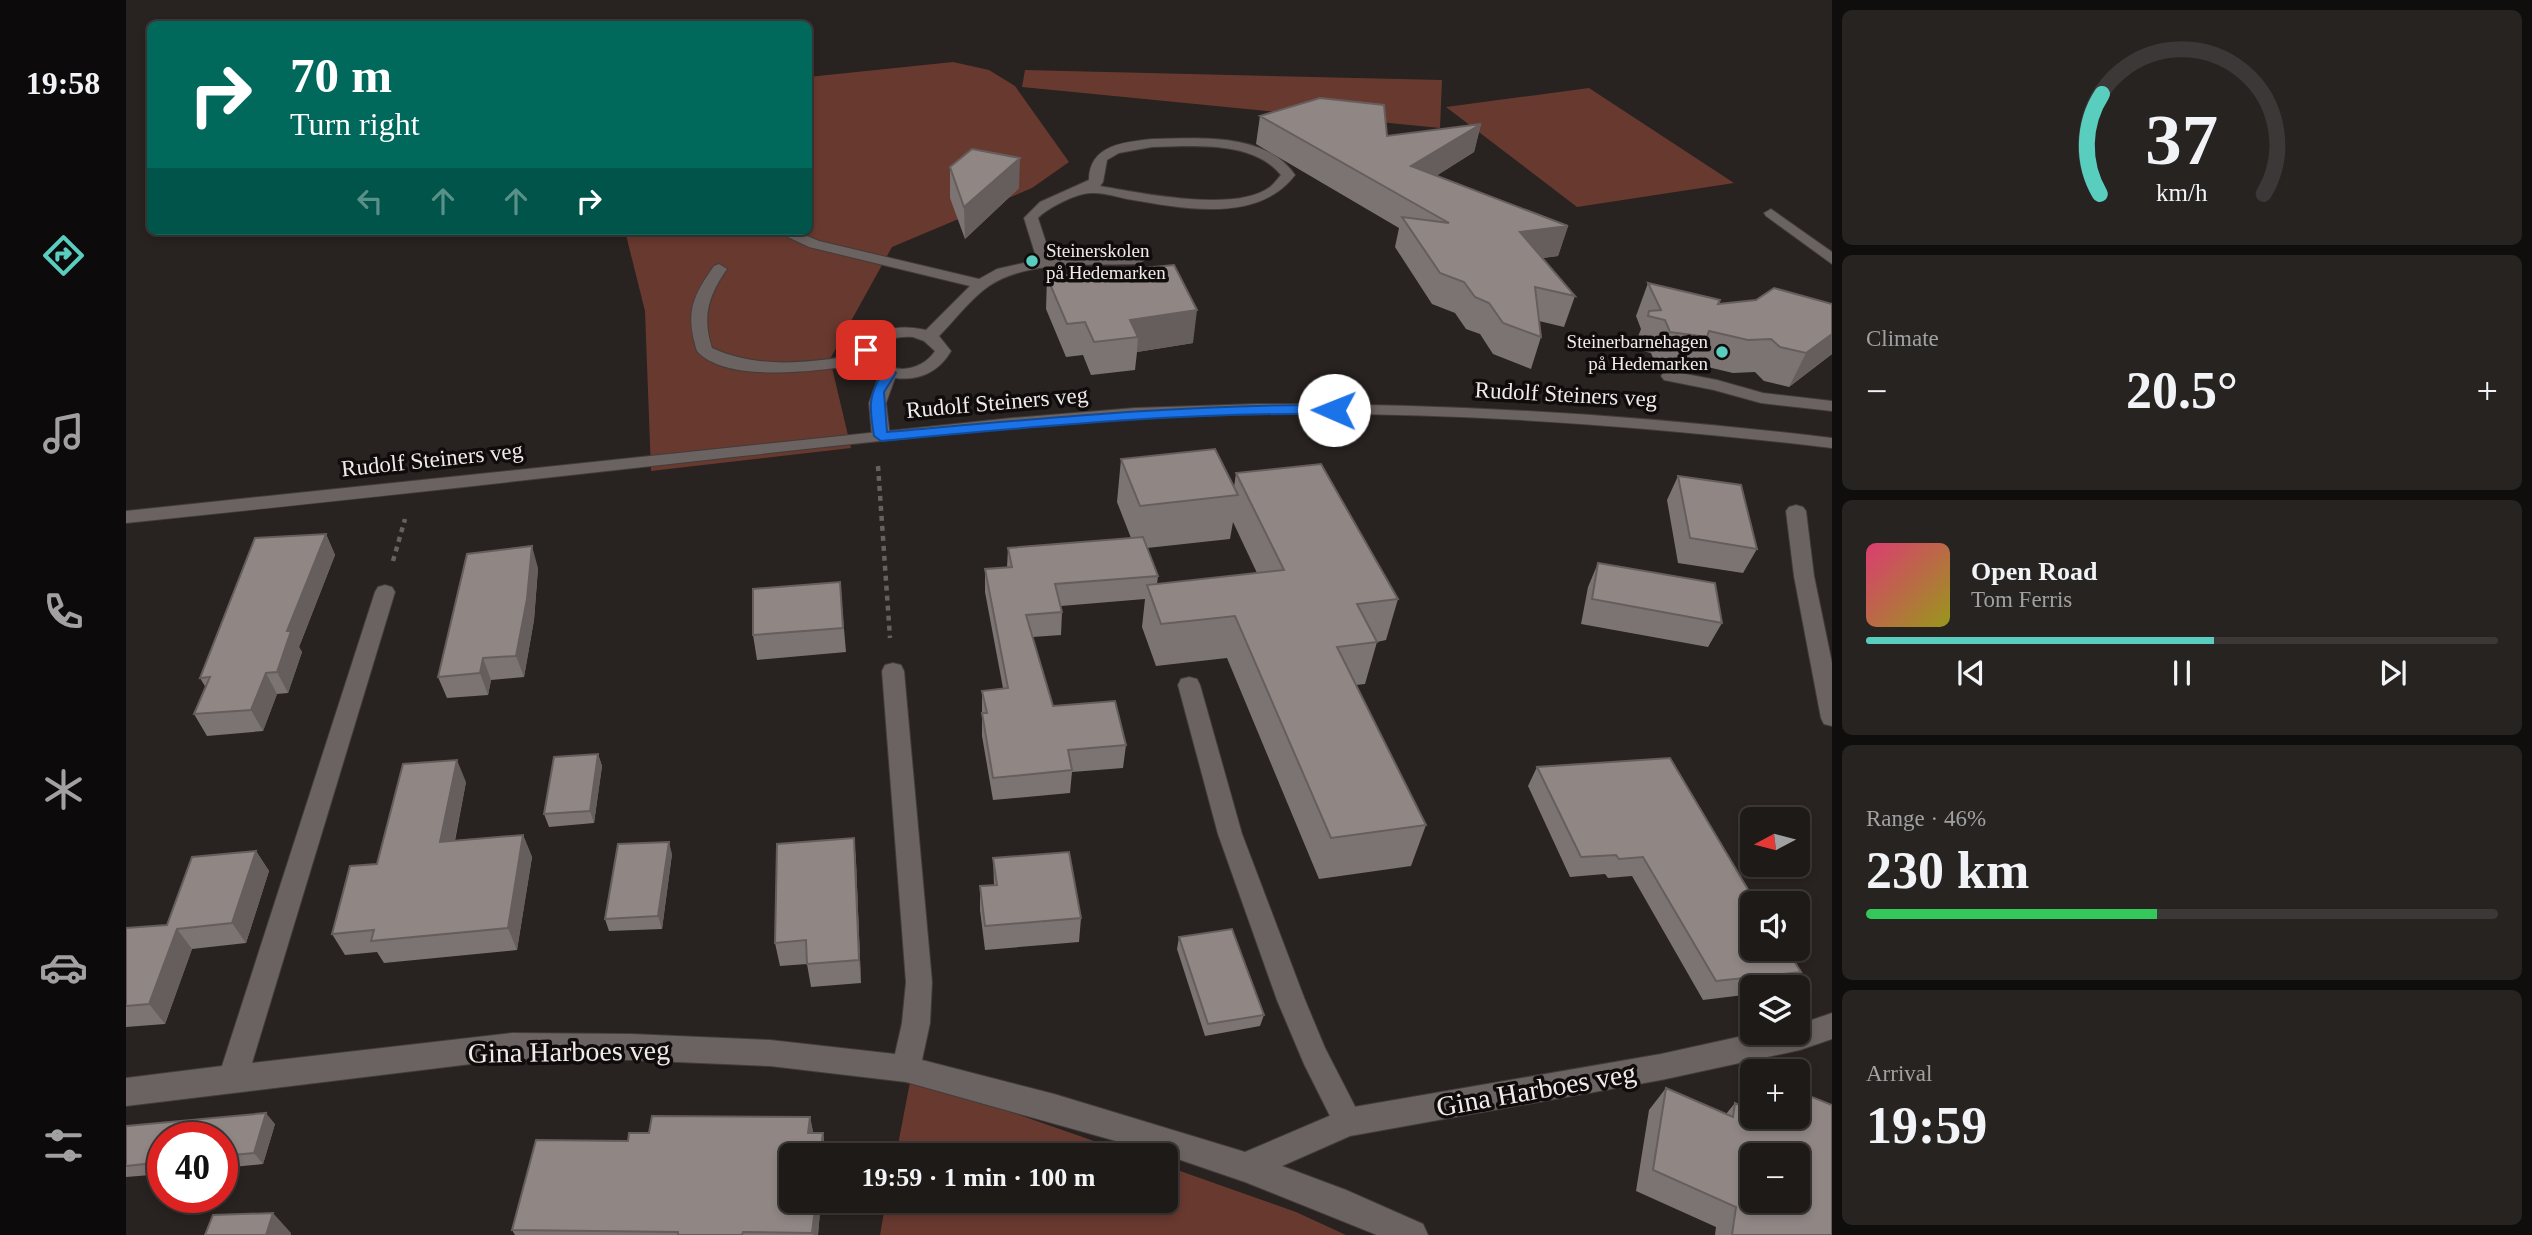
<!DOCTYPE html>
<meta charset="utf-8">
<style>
:root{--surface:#1e1a18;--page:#262321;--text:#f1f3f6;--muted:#a1a1a2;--line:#3c3837;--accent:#59cebf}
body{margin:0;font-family:Georgia,serif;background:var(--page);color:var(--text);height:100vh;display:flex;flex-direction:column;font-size:26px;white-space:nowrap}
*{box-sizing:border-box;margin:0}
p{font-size:23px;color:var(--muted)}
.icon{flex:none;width:38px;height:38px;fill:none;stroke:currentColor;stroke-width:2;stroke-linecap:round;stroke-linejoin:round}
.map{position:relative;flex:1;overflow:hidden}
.panel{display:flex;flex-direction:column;gap:10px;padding:10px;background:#100e0d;width:700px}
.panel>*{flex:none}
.guide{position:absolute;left:21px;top:21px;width:665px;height:214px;border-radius:10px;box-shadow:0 4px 10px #0003,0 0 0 2px var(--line);background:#00695c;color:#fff;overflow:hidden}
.needle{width:46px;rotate:263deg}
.tools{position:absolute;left:1614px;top:807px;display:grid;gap:14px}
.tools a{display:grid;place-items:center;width:70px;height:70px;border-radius:10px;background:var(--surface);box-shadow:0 4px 10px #0003,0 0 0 2px var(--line);font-size:35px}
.speed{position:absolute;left:21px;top:1122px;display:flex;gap:14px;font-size:35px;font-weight:700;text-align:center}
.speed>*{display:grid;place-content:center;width:91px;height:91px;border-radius:50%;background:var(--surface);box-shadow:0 4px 10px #0003,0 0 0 2px var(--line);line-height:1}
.speed .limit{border:10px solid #d22;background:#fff;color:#111}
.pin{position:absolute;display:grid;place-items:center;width:60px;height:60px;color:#fff;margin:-30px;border-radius:14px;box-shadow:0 4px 10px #0006}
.me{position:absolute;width:77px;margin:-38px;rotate:271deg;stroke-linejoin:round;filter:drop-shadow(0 0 5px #0008)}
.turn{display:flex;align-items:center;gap:24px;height:147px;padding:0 28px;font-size:32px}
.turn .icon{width:91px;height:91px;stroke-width:2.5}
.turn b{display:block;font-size:49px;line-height:60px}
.lanes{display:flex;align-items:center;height:66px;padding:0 28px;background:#0003;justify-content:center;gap:35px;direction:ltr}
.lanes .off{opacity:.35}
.big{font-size:52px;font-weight:700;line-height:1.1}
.panel .widget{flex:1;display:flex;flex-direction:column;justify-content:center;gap:10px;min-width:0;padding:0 24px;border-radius:10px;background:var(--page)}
.panel .dial{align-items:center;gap:0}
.dial svg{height:182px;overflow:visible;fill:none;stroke:var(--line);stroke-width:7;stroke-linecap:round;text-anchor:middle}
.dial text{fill:var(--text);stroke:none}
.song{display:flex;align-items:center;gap:21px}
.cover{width:84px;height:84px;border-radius:10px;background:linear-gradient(135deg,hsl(340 70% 55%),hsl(60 70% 35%))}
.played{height:7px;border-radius:4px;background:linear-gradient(90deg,var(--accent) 55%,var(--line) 55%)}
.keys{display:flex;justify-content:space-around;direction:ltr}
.heat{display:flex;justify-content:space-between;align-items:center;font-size:38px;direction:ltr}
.charge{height:10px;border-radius:5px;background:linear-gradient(90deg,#34c759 46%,var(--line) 0)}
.trip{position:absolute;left:653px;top:1143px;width:399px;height:70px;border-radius:10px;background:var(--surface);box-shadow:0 4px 10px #0003,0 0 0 2px var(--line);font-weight:700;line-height:70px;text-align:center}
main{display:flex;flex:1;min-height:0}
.tabs{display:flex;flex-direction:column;width:126px;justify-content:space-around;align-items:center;background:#0c0a0a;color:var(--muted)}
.tabs .icon{width:49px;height:49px}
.tabs .on{color:var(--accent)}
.tabs b{font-size:32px;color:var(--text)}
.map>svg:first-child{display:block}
.green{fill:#68392f}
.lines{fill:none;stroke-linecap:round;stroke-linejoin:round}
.service-casing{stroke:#423c3b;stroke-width:2}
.minor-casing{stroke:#423c3b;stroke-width:2}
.tertiary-casing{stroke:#423c3b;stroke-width:2}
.path{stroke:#66615f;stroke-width:4.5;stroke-dasharray:5 5;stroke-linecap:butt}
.service{fill:#6b6361;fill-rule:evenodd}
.minor{fill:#6b6361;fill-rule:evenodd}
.tertiary{fill:#6b6361;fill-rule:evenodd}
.wall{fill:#7c7472;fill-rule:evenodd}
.shaded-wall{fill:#655e5d}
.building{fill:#908785;stroke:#655e5d;stroke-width:2;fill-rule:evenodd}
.route{fill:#1a73e8;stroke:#114b97;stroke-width:2}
.poi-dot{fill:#59cebf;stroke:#0f0c0b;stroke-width:2.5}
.labels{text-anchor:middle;stroke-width:7;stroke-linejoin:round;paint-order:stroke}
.far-poi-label{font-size:19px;fill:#f0ebea;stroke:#0f0c0b;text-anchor:start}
.street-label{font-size:23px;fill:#f0ebea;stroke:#0f0c0b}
.near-street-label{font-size:28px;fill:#f0ebea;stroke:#0f0c0b}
</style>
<main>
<nav class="tabs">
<b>19:58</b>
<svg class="icon on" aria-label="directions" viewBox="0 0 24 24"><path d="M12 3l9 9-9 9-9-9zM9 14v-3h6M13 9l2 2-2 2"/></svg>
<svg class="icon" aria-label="music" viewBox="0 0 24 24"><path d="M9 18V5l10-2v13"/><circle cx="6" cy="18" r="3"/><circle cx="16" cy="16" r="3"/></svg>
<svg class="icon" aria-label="phone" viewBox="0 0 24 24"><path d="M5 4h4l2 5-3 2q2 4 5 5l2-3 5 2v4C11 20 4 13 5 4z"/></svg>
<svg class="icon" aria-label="climate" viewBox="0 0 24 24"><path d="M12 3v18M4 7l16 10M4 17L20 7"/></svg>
<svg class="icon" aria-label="car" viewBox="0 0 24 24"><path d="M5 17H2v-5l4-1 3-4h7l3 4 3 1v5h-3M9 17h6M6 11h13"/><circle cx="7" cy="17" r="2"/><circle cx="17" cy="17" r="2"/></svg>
<svg class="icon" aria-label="filters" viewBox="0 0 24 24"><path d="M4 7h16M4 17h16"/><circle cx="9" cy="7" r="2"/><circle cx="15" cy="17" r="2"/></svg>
</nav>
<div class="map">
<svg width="1706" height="1235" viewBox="0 0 1706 1235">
<rect width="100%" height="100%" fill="#282220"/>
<path class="green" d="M827,62L863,70L889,86L943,162L906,188L766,247L704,359L725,448L525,471L519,311L499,231H682V77Z
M899,70L1316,80L1314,128L896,87Z
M1463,88L1608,183L1451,207L1320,107Z
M785,1077L1008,1155H770Z
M1040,1166L1170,1212L1220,1235H754L760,1201L1040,1200Z"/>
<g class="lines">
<defs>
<path id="service" d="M1026,139C1072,138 1140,132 1169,175C1133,223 1059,209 1007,200C994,198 978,192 965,193C951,193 921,208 912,218L925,258L1012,254L1020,259L1012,264C965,266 904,259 863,286C845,298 829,320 813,336L825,351C813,372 793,381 769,378L760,403L764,436L761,440L755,441L746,436L743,403L753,375L738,364C697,370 601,385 571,351C559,313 566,297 588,266L593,264L601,269C582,296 576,317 586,348C634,370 683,362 734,355L732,350C748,328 775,324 800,330L844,286L683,247L649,231H669L693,241L853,279L871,269L911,260L898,218L914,202L963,180C963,145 998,142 1026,139ZM1026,147C1066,146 1127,140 1155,175C1152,178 1148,184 1144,187C1110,213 1014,193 974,186L977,182L981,160L993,153ZM787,337L798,341L809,351C795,373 758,377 748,350C760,339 771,336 787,337Z
M1645,209L1706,252V264L1640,216L1638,213Z
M1544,371L1591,380L1637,393L1706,401V411L1635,403L1588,390L1538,380L1535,376L1538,372Z
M1063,677L1071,679L1074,685L1116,834L1179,1000L1199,1048L1237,1122L1232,1132L1222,1136L1212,1132L1178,1064L1151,1000L1092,834L1052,685L1055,679Z"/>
<path id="minor" d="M1670,505L1677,507L1680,511L1688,576L1706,663V726L1698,724L1695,718L1668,576L1660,511L1663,507Z
M259,585L266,587L269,592L126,1063L386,1033L505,1034L644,1040L769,1054L776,1023L780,982L756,671L759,665L767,663L775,665L778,671L806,982L804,1023L796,1060L928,1094L1119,1152L1222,1108L1535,1054L1635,1032H1671V1025L1706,1013V1039L1674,1050L1535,1080L1224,1136L1156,1166L1220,1190L1297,1224L1302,1235H1251L1119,1182L1040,1155L780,1082L644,1066L505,1060L386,1059L0,1106V1078L96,1066L249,592L252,587Z"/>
<path id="tertiary" d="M1131,404C1324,403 1515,415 1706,438V448C1495,423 1283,408 1071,416C919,421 767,440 616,456C411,479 205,502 0,523V511L886,418L1009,408Z"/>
</defs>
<use href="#service" class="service-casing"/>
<use href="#minor" class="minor-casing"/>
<use href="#tertiary" class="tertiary-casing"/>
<path class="path" d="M752,466L764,638
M267,561L279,519"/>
<use href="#service" class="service"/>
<use href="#minor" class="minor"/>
<use href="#tertiary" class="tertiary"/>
</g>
<path class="wall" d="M1134,116L1261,136L1355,124L1348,152L1310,176L1442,226L1432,256L1417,258L1449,296L1438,327L1413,321L1415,337L1405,369L1367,354L1354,334L1340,329L1329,313L1306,304L1269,247L1273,228L1130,144Z
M824,167L893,188L839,239L824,198Z
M921,277L1067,343L1011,352L1009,370L965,375L957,355L940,357L920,309Z
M1522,283L1592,304H1706V354L1663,387L1638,381L1629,372L1607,373L1569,364L1567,370L1530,365L1525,353L1509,349V344L1515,329L1510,316Z
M995,459L1108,487L1110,473L1272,599L1260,640L1251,642L1239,684L1230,685L1300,825L1285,866L1193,879L1101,658L1030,666L1016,627L1019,599L935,606L936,612L935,635L907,637L927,706L1000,745L997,768L946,772L944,793L867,800L856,736V691L877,688L859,592V569L881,567L882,548L1005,538L991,502ZM1107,522L1131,573L1031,584L1032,576L1021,548L1104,539Z
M1552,476L1631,549L1617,573L1552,563L1541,500Z
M200,534L209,555L173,647L176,652L162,693L151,694L137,731L81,736L68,714L80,688L74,678Z
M1472,563L1596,623L1582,647L1455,624L1462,587Z
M412,568L408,620L398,677L365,680L362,695L321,698L312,677Z
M714,582L720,652L631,660L627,635Z
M472,754L476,766L468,823L423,827L418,814Z
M1411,767L1630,903L1675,972L1663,987H1626V994L1577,1000L1506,876L1482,878L1479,874L1444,877L1402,786Z
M340,782L329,841L397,835L406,857L391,950L258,963L251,952L219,955L206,934L251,864Z
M728,838L730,862L735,983L685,987L681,964L654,966L649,943Z
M130,851L143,871L120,943L66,949L39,1024L0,1027V928L41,925Z
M546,854L536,929L483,931L479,919Z
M867,858L955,918L953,942L859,950L854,910V886L868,885Z
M1053,937L1138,1015L1134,1026L1079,1036L1051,949Z
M1540,1088L1600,1114L1609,1103L1626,1116H1671L1706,1235H1589L1590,1227L1510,1191L1523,1110Z
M684,1117L687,1133H697L700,1155H665V1200H695L692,1235H389L386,1230L502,1141L523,1133Z
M149,1124L137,1164L96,1168V1138H37V1174L0,1177V1126Z"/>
<path class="shaded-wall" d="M1355,124L1348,152L1278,196L1285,166Z
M894,158L893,188L839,239L838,207Z
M1442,226L1432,256L1385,262L1394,232Z
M1071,310L1067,343L1011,352L1012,337L1004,320Z
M1706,334V354L1663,387L1680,353Z
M200,534L209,555L173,647L176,652L162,693L151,672L161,631Z
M406,546L412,568L408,620L398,677L390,656Z
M357,658L365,680L362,695L354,673Z
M140,673L151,694L137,731L125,710Z
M472,754L476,766L468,823L464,811Z
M331,760L340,782L324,864L314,842Z
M397,835L406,857L391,950L382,928Z
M728,838L730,862L735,983L733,960Z
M543,842L546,854L536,929L532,916Z
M130,851L143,871L120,943L106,923Z
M51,929L66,949L39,1024L23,1004Z
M140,1113L149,1124L137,1164L128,1153Z
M684,1117L688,1136L682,1133Z
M697,1133L700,1153V1155H694Z
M690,1200H695L692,1235H687Z
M147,1213L165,1233V1235H140Z"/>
<path class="building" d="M1194,98L1258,105L1261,136L1355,124L1285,166L1442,226L1394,232L1449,296L1409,287L1415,337L1377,323L1363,303L1349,297L1338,282L1314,273L1276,217L1323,223L1134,116Z
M846,149L894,158L838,207L824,167Z
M1048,265L1071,310L1004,320L1012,337L968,342L959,322L941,324L921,277Z
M1522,283L1594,300L1592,304L1630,300L1648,288L1706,304V334L1680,353L1654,347L1645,339L1622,340L1583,331L1581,337L1544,332L1539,320L1522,316L1523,311L1535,310Z
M1089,449L1112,495L1014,506L995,459Z
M1195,464L1272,599L1231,604L1251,642L1211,647L1300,825L1205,838L1109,616L1035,624L1021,585L1158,570L1110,473Z
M1552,476L1615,485L1631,549L1564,538Z
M200,534L161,631H165L151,672L140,673L125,710L68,714L84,677L74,678L129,538Z
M1017,537L1032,576L929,584L936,612L900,615L927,706L989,701L1000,745L942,750L946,770L867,778L856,713H861L856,691L882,688L859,569L886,567L882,548Z
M406,546L401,599L390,656L357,658L354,673L312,677L341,554Z
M1472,563L1589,583L1596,623L1466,599Z
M714,582L717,628L627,635V589Z
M472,754L464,811L418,814L428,757Z
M1544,758L1630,903H1626V948H1660L1675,972L1590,981L1517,857L1493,859L1490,855L1455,857L1411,767Z
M331,760L314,842L397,835L382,928L245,941L248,930L206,934L224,866L251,864L277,764Z
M728,838L733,960L681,964L680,940L649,943L651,844Z
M543,842L532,916L479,919L492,844Z
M130,851L106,923L51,929L23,1004L0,1006V928L41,925L66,857Z
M943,852L955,918L859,926L854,886L871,885L867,858Z
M1106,929L1138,1015L1082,1024L1053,937Z
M1540,1088L1607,1117L1609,1103L1626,1111V1116H1640L1655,1123L1656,1116H1671V1091L1706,1105V1235H1606L1610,1207L1527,1170ZM1626,1155H1671V1200H1626Z
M140,1113L128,1153L96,1156V1138H37V1162L0,1166V1126Z
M526,1116L684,1117L682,1133H697L694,1155H665V1200H690L686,1233L617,1232L616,1235H552V1232L386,1230L410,1140L502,1141L503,1133H523Z
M147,1213L140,1235H79L87,1215Z"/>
<path class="route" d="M740,346L745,347C755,371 754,359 770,373L758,392L761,432C910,419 1058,404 1208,405L1214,410L1208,414C1056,412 906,427 755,441L748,436C744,409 741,398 756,374C743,369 735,364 734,350Z"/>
<g class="poi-dot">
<circle cx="906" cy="261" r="7"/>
<circle cx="1596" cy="352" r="7"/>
</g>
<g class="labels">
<g class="far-poi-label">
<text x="920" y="257">Steinerskolen<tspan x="920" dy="22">på Hedemarken</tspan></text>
<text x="1582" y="348" text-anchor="end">Steinerbarnehagen<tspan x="1582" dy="22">på Hedemarken</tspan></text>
</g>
<g class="street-label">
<text transform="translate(1440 394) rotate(3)" y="8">Rudolf Steiners veg</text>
<text transform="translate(871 402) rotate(-5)" y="8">Rudolf Steiners veg</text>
<text transform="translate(306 459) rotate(-6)" y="8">Rudolf Steiners veg</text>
</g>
<g class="near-street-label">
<text transform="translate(443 1051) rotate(-1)" y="10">Gina Harboes veg</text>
<text transform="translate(1410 1089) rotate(-10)" y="10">Gina Harboes veg</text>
</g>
</g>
</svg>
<div class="tools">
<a><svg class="needle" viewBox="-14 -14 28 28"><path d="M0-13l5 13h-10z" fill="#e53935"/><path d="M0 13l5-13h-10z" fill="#a1a1a2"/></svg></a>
<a><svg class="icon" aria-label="sound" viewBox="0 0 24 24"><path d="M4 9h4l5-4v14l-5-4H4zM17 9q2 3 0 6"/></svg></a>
<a><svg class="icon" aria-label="layers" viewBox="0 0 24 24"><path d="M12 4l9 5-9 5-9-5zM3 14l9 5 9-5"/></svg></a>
<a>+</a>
<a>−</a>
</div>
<div class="speed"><div class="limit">40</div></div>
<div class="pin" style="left:740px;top:350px;background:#d93025"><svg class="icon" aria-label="arrive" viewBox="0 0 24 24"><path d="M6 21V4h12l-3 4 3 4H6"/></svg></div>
<svg class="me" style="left:1208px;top:410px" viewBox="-20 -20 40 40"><circle r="19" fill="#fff"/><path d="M0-13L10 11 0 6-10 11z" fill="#1a73e8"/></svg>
<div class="trip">19:59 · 1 min · 100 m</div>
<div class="guide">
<div class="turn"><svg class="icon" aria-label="right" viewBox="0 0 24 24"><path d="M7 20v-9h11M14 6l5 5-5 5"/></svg><div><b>70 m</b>Turn right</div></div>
<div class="lanes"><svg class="icon off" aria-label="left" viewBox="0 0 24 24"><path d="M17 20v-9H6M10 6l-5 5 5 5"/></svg><svg class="icon off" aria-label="ahead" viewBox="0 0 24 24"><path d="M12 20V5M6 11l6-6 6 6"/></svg><svg class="icon off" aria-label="ahead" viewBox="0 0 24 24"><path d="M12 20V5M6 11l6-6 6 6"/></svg><svg class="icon" aria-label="right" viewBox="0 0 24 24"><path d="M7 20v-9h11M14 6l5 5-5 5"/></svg></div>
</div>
</div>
<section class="panel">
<div class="widget dial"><svg viewBox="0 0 100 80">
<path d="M14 69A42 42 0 1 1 86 69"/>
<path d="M14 69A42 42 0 0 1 15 25" stroke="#59cebf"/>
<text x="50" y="56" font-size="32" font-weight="700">37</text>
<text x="50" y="72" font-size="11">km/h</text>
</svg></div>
<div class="widget"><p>Climate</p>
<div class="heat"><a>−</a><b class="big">20.5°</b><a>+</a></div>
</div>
<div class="widget">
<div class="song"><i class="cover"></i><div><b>Open Road</b><p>Tom Ferris</p></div></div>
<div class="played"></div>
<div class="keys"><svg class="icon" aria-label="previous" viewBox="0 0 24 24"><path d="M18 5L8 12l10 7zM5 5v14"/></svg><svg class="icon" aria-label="pause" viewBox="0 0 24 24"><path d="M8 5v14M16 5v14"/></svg><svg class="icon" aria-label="next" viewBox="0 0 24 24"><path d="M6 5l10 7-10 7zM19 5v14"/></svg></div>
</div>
<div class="widget"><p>Range · 46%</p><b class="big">230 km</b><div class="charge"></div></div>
<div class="widget"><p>Arrival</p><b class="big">19:59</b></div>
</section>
</main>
